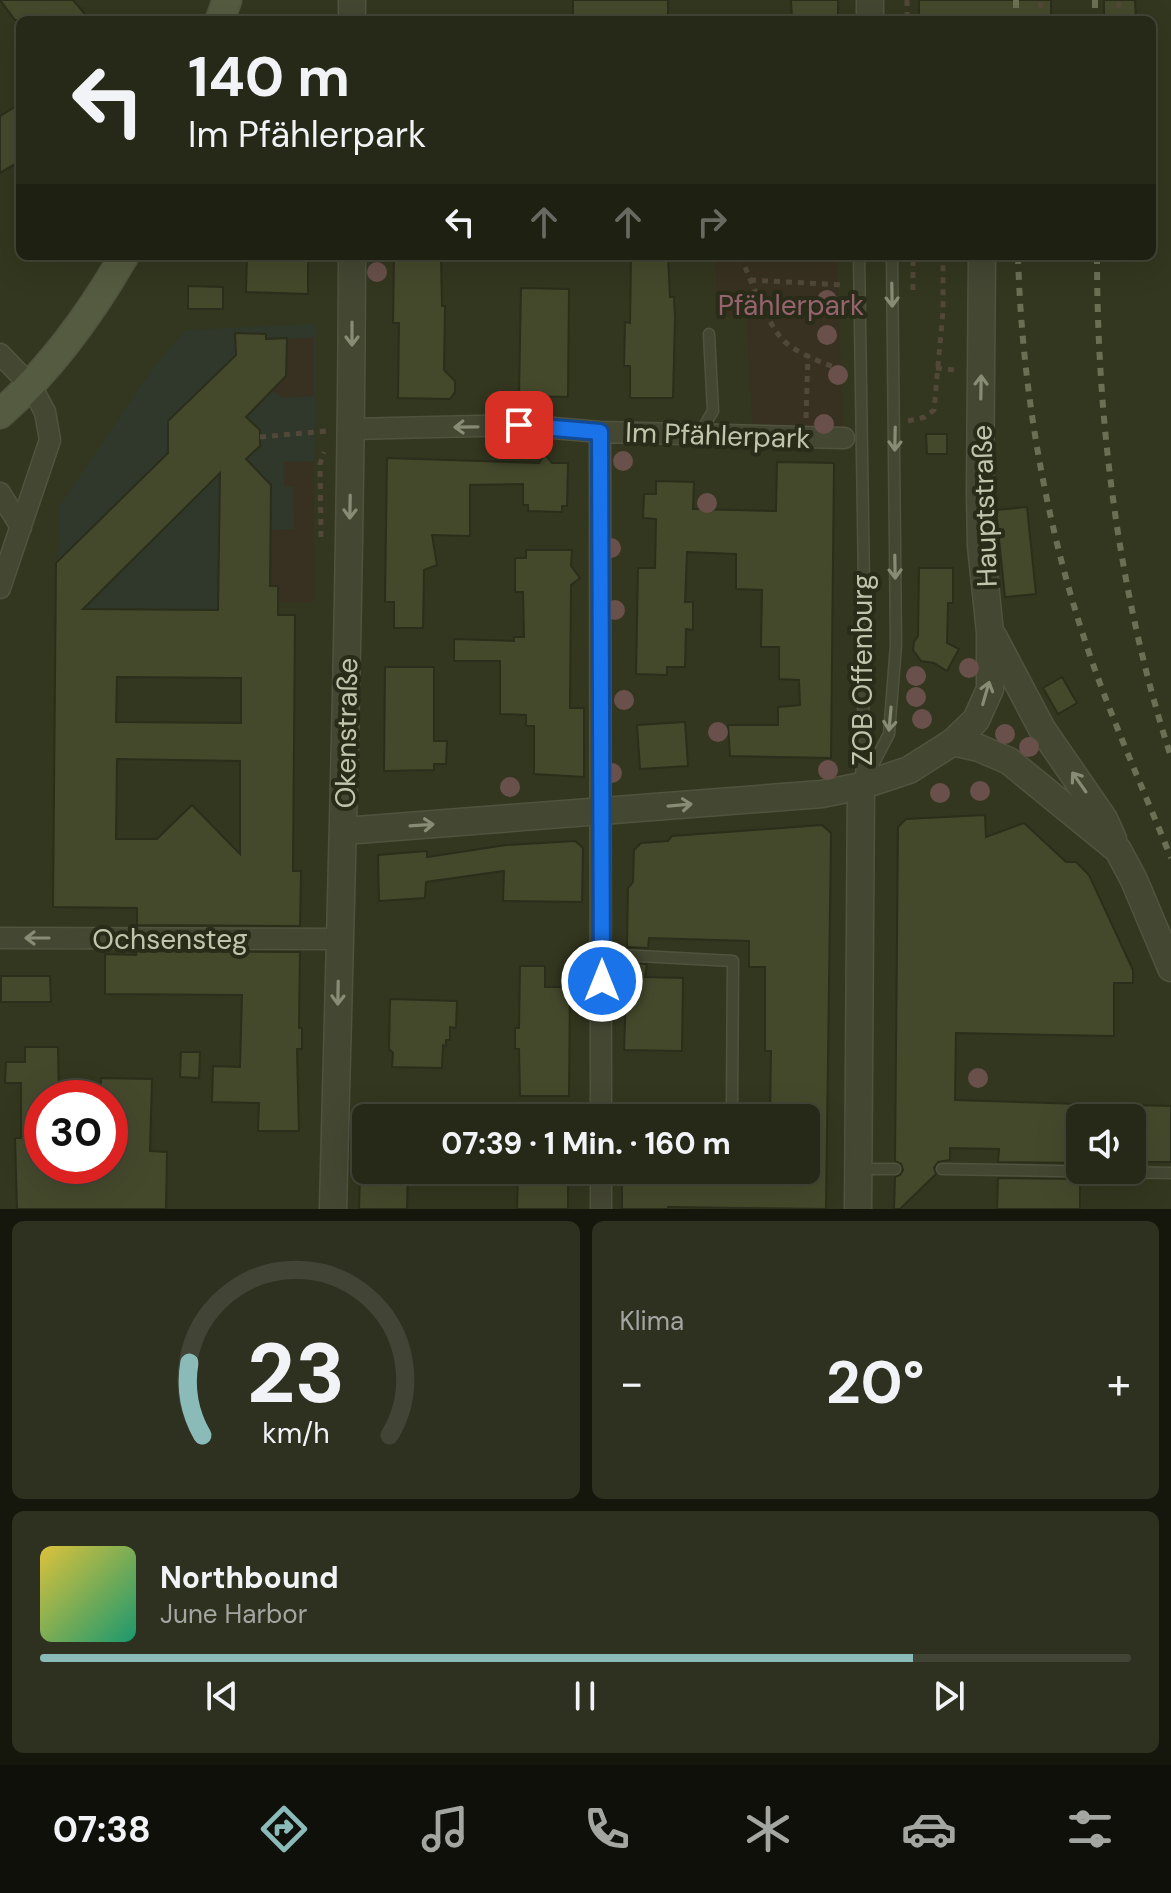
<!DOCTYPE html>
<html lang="de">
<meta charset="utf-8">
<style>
:root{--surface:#262917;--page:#2e3120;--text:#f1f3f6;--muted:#a4a6a1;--line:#424536;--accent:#8bbbb9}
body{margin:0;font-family:"DM Sans",sans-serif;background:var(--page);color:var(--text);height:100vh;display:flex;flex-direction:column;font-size:30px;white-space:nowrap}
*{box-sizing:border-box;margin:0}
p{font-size:26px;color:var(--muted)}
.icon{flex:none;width:44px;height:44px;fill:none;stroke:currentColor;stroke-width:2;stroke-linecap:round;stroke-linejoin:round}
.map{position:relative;height:1209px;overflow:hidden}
.panel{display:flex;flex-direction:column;gap:12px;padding:12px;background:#15170d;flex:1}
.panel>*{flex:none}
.hud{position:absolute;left:16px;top:16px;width:1140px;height:244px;border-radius:12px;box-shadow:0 8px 32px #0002,0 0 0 2px var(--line);background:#262917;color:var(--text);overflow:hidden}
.tools{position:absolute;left:1066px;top:1104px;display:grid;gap:16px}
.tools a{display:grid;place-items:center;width:80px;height:80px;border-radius:12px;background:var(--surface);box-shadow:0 8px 32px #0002,0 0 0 2px var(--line);font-size:40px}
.speed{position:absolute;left:24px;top:1080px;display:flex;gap:16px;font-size:40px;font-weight:700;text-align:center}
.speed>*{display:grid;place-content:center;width:104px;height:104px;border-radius:50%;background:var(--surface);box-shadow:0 8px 32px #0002,0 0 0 2px var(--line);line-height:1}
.speed .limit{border:12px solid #d22;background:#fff;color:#111}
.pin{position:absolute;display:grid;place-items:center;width:68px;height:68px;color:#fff;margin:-34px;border-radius:16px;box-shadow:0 4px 12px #0006}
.me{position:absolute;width:88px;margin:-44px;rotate:0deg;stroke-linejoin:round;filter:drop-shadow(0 0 6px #0008)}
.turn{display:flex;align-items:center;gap:28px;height:168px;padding:0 40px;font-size:36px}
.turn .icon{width:104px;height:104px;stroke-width:2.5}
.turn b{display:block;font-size:56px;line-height:68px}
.lanes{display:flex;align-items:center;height:76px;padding:0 40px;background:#0003;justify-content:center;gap:40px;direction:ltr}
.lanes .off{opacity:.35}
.big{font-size:60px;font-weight:700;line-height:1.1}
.panel .card{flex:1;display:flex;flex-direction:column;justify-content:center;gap:12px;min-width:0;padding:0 28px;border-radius:12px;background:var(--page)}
.panel .dial{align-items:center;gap:0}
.dial svg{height:208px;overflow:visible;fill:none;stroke:var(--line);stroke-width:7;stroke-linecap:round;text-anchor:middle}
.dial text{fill:var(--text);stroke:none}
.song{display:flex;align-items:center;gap:24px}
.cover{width:96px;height:96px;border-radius:12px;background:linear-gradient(135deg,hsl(50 70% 55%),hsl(160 70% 35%))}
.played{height:8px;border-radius:4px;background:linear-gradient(90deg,var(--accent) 80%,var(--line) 80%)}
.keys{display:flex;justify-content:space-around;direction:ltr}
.heat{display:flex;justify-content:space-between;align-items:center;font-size:44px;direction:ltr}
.panel .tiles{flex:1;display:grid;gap:12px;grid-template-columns:1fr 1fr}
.card:last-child{grid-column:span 2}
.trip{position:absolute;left:352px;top:1104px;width:468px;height:80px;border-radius:12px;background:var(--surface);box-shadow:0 8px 32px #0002,0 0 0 2px var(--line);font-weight:700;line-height:80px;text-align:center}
.tabs{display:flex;height:128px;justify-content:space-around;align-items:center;background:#0f1009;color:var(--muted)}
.tabs .icon{width:56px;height:56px}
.tabs .active{color:var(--accent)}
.tabs b{font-size:36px;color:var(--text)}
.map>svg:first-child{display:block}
.medical{fill:#2f382a}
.green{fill:#383121}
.building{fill:#45492c;stroke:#2b2e1a;stroke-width:2;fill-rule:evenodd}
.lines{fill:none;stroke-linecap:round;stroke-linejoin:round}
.service-casing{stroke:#50543f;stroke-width:13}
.minor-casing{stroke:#50543f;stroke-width:23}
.tertiary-casing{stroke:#50543f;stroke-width:29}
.secondary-casing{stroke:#50543f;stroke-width:31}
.path{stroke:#514839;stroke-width:5;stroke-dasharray:6 6;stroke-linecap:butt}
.service{stroke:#444732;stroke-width:10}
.minor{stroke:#444732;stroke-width:20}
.tertiary{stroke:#444732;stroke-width:26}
.secondary{stroke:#555b40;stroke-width:28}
.rail{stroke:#6b6f54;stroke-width:6;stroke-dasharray:8 8;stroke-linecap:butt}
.tree{fill:#69504a}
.oneway{stroke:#888c75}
.route-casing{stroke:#114b97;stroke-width:20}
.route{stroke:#1a73e8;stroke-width:14}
.labels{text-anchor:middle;stroke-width:8;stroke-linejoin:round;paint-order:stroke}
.park-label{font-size:28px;fill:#95646e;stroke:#292c18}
.street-label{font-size:28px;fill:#c0c5ac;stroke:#292c18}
</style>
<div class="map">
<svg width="1171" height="1209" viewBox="0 0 1171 1209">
<rect width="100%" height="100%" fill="#33371f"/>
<path class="medical" d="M316,324L313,602H234L231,627L55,633L60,505L153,368L185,330Z"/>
<path class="green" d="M715,256H837L843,436L753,431L746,315L718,317Z
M314,337V396L283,398L272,390L286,376L287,339Z
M314,461L313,602H278V586H270V530L294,529L293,487H284V462Z"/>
<path class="building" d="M0,0H73L90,20H15Z
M573,0H668V20H573Z
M791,0H838V20H792Z
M919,0H1051V20H919Z
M1104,0H1135L1136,20H1104Z
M20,104V161L0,173V116Z
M247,256H308V294L246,292Z
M394,256H441L442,306H445L444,370L455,381V392L450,399L398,398L399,323H393Z
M631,256H668L670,297H674L675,318L673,398H630V366H624L625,322L630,323Z
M188,286L223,287V309H188Z
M521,288L569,289L568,397L519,396Z
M235,333L266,334V339L287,338L286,376L246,417L260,430V446L246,459L271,485L270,586H278V615H295L293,871H301L300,926L137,925V908L53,907L56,563L168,453V421L236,355ZM220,473L218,610L83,609ZM117,677L241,678V723L116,722ZM117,759L240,761V854L192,805L157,839H116Z
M926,434H947V454H927Z
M545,454L552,463H568L567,506H562V512L528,511V505H523V484L470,485V536L432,535L437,565L424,570L423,628H394V602H385L387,458L539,463Z
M777,462L834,463L831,758L730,756L728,725H778V707L800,705L799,680L779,679V647H761L762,590L736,589V554L687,552L685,602H693V630L686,629L685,667H667V675L636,674L638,568H655L656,519L643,518L644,494H656V481L694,482L693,509L776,511Z
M1027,507L1036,594L1005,597L996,510Z
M526,550H572L571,566L580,578L571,585L570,708H584V777L534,774V726H526V715L500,714V661H454V639L514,641V637H524L523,592H515V558H526Z
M919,568H953V603H948L947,643L959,649L947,671L934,663L921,661L913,650L914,642L918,636Z
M385,667H434V741H447L446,764H434V770L384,771Z
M1062,677L1077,703L1058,714L1043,688Z
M685,722L688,766L640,769L637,725Z
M985,815L986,837L1024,823L1066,862H1076L1089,875L1133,970V983H1114V1036L956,1033L955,1100L1080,1104V1163L998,1162L999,1149L950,1148V1160L938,1162L934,1168L936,1174L900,1209H894L895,1177L900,1175L903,1170L901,1164L895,1161L898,827L906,819Z
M822,825L831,833L826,1209L668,1207V1209H622V1170H806V1118H770L771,1051H765V967H749V941L649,938L648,948L627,947L628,888L633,882L634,850L641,843L668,841L672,836Z
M575,841L583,848L582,902L503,901L504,871L426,882L425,898L379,901L378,855L427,851V857L506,845Z
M137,951L300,952L299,1028H302V1049H297L299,1131H258L259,1103L212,1102L213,1066L240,1067L242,995L105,994V954L136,955Z
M627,963L647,964L645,977L683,978L682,1051L624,1050Z
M520,966H545V987H570L569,1096H520L519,1049H515V1028H519Z
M1,976H50L51,1002H1Z
M390,999L457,1001L456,1028L450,1027V1040H446V1046L443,1045L442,1068L392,1067L393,1053L389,1049Z
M25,1047H58L59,1098H42V1166H110V1098H100L101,1078L152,1079L150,1151L167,1152L166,1209H17L15,1138H21V1083H5L6,1062H25Z
M181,1052H200L199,1078L180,1077Z
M1132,1105L1171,1106V1162H1132Z
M360,1170H408L407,1209H359Z
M518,1170H568V1209H517Z
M998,1178L1080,1179V1209H997Z"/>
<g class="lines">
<defs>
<path id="service" d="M859,256L865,651L861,784
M700,433L713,411L709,334
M865,780L889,734L896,645L892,256
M602,954L733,961L732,1106
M861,1169H895
M942,1169L1171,1173"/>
<path id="minor" d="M0,354L31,386L45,412L50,440L0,588
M352,429L519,425L600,432L844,438
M600,432L601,1118
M0,493L21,527
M0,938L339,939
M601,1209V1170"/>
<path id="tertiary" d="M352,20V0
M870,20V0
M993,636L1042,729L1104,819L1113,839
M953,742L979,748L1009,761L1118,850L1134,880L1171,968
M344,831L822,794L861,786L909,770L953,742L976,720L990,689V632L981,546L980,492L982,256
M333,1209C341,891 351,574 352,256
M858,1209L861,786"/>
<path id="secondary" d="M220,20L227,0
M0,414C51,369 90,315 124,256"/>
</defs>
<use href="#service" class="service-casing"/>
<use href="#minor" class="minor-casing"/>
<use href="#tertiary" class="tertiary-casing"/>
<use href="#secondary" class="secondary-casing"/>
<path class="path" d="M907,0V20
M1040,20L1041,0
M1119,20V0
M741,256C748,276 769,326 783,340C794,352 828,366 844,370
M750,280L844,285
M913,290V256
M936,368L955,370V366
M806,418L808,355
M908,421L925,417L934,410L943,311V256
M260,437L327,431
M321,537L320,464L324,452"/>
<use href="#service" class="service"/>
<use href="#minor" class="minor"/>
<use href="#tertiary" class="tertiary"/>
<use href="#secondary" class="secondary"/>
<path class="rail" d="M1016,0V20
M1095,0V20
M1018,256C1022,397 1049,545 1098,678C1120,738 1147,798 1171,858
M1097,256C1097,424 1119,597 1171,757"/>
</g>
<g class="tree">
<circle cx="377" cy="272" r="10"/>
<circle cx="827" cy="300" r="10"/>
<circle cx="827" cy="335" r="10"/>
<circle cx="838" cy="375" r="10"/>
<circle cx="824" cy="424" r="10"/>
<circle cx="623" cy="461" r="10"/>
<circle cx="707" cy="503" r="10"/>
<circle cx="611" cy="548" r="10"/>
<circle cx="615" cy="610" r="10"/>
<circle cx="969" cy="668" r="10"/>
<circle cx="916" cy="676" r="10"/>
<circle cx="916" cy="697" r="10"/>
<circle cx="624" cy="700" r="10"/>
<circle cx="922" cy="719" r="10"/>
<circle cx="718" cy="732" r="10"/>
<circle cx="1005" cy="734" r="10"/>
<circle cx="1029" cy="747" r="10"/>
<circle cx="828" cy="770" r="10"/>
<circle cx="612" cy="773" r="10"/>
<circle cx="510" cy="787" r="10"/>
<circle cx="980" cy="791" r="10"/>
<circle cx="940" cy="793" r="10"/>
<circle cx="978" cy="1078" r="10"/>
</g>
<defs><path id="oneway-shaft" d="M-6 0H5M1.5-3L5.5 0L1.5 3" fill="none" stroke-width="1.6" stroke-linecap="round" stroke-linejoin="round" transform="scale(2)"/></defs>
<g class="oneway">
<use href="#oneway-shaft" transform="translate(892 295) rotate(89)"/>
<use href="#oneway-shaft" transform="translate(352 334) rotate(90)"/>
<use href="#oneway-shaft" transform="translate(981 387) rotate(-89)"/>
<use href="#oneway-shaft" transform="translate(466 427) rotate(179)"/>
<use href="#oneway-shaft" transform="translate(895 439) rotate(91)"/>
<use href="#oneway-shaft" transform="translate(350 507) rotate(91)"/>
<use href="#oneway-shaft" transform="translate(895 567) rotate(89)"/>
<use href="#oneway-shaft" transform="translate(986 693) rotate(-74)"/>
<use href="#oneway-shaft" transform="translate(890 719) rotate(95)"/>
<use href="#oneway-shaft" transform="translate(1079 782) rotate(-125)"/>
<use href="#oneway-shaft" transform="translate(680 805) rotate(-5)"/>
<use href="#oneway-shaft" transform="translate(422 825) rotate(-4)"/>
<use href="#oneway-shaft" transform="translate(37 938) rotate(-180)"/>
<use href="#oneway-shaft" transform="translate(338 993) rotate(91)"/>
</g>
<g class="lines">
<defs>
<path id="route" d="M519,425L600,432L602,981"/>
</defs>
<use href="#route" class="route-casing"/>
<use href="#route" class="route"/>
</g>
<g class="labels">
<g class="park-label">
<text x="791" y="315">Pfählerpark</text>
</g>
<g class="street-label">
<text transform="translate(718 435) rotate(2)" y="10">Im Pfählerpark</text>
<text transform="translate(984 506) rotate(-92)" y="10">Hauptstraße</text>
<text transform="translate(862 670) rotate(-90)" y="10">ZOB Offenburg</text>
<text transform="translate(346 733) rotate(-89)" y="10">Okenstraße</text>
<text x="170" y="949">Ochsensteg</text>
</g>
</g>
</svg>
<div class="tools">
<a><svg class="icon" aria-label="sound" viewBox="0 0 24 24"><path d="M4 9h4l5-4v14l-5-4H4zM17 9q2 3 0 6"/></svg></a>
</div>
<div class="speed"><div class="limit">30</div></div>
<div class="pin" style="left:519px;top:425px;background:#d93025"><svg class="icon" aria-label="arrive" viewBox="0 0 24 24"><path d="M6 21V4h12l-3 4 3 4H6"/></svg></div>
<svg class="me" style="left:602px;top:981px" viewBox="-20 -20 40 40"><circle r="17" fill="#1a73e8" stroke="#fff" stroke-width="3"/><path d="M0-11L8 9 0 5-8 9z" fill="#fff"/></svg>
<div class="trip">07:39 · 1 Min. · 160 m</div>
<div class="hud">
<div class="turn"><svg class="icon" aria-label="left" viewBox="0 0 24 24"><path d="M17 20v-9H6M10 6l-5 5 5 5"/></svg><div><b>140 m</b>Im Pfählerpark</div></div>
<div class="lanes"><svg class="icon" aria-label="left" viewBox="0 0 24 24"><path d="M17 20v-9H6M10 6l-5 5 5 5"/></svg><svg class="icon off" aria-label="ahead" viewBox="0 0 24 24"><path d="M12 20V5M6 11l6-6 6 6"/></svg><svg class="icon off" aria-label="ahead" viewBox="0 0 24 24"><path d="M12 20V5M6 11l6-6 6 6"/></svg><svg class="icon off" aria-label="right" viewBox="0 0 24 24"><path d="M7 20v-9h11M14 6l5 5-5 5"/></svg></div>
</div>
</div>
<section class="panel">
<div class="tiles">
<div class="card dial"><svg viewBox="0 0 100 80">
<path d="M14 69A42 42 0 1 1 86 69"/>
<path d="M14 69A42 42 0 0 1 9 41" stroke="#8bbbb9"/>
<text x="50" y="56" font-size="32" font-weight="700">23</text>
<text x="50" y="72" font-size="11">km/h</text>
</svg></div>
<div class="card"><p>Klima</p>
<div class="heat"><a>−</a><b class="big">20°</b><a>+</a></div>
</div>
<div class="card">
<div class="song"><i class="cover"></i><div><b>Northbound</b><p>June Harbor</p></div></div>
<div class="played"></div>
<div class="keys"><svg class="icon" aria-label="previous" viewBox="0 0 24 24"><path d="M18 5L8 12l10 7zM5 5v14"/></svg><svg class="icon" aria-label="pause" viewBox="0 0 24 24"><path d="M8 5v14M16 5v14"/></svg><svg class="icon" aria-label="next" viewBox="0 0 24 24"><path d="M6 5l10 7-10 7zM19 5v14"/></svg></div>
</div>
</div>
</section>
<nav class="tabs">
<b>07:38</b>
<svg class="icon active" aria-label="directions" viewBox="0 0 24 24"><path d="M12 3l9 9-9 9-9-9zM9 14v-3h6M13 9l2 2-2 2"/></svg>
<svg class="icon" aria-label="music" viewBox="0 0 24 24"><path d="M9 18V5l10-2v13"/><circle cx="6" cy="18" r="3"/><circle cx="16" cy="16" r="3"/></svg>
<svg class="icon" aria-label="phone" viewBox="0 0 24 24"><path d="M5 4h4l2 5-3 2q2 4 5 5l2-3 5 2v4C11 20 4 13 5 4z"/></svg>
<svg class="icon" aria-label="climate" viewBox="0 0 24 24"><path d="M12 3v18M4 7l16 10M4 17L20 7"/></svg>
<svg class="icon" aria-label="car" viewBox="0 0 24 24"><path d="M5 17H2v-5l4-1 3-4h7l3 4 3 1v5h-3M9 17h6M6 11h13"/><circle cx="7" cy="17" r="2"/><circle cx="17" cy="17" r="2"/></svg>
<svg class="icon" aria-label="filters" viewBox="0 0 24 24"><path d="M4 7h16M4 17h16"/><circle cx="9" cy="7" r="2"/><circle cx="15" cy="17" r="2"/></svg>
</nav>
